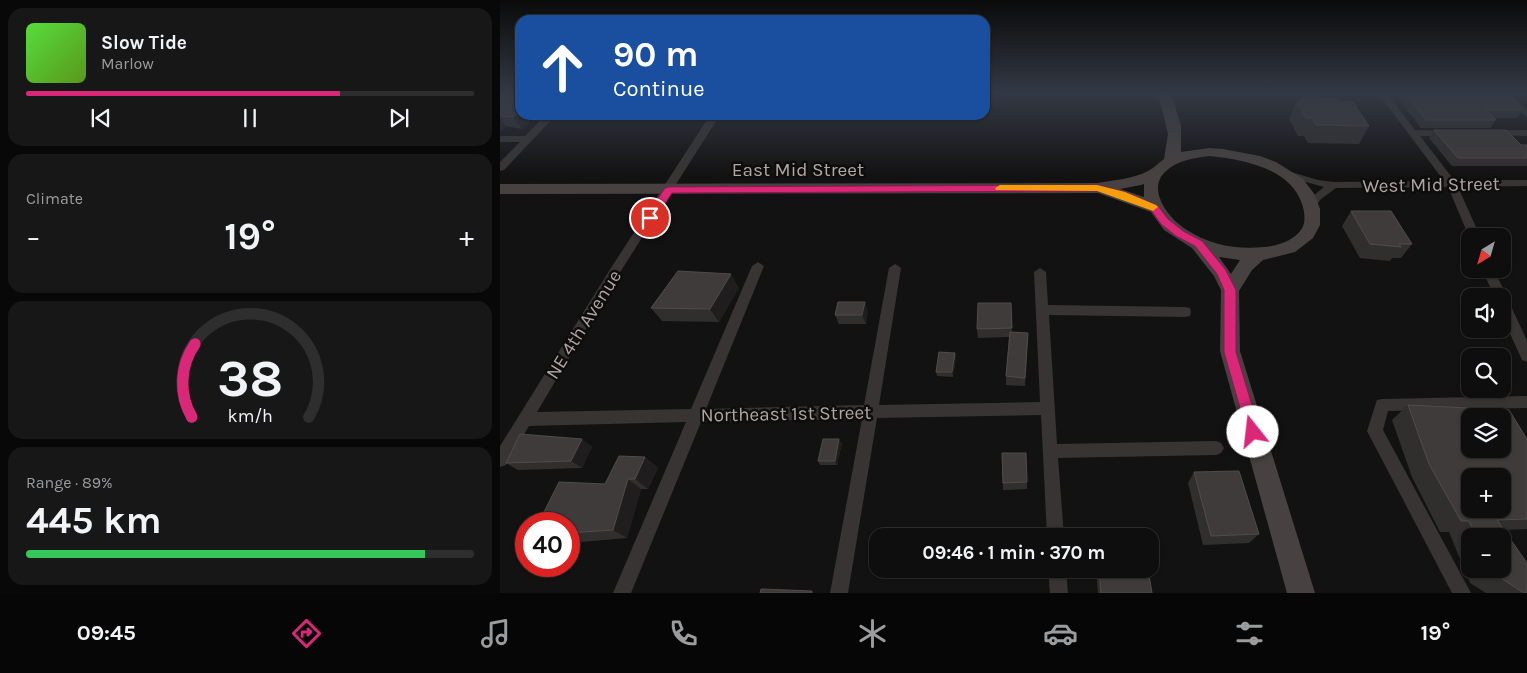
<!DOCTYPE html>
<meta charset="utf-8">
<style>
:root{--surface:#0e0e0e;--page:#171717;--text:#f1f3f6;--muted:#9b9c9e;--line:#2e2e2e;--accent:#db2777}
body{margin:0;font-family:Karla,sans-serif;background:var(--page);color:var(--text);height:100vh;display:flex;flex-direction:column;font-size:19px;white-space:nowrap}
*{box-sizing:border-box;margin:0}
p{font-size:16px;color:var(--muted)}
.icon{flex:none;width:28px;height:28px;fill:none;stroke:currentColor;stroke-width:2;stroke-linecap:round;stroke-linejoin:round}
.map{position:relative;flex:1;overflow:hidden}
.drawer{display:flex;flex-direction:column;gap:8px;padding:8px;background:#080808;width:500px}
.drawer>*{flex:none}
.banner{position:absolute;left:15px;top:15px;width:475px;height:105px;border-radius:15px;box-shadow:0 1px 4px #0004,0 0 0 1px var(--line);background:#1a4fa0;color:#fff;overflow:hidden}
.needle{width:32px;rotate:217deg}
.tools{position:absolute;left:961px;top:228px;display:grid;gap:10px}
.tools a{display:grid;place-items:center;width:50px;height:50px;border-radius:10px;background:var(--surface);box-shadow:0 1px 4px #0004,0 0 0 1px var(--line);font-size:25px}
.speed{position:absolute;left:15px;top:512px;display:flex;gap:10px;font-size:25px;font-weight:700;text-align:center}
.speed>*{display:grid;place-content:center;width:65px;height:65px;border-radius:50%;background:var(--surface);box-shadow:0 1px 4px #0004,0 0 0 1px var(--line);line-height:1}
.speed .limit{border:8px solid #d22;background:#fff;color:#111}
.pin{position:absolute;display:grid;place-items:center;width:42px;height:42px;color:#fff;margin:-21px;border:2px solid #fff;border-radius:50%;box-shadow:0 1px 5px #0007}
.me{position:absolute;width:55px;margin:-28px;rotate:344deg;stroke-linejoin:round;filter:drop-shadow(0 0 4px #0008)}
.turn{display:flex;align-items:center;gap:18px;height:105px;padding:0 15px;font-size:22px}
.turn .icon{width:65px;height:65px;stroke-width:2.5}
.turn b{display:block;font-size:35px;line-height:42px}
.big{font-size:38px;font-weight:700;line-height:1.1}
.drawer .card{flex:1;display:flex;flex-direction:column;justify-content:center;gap:8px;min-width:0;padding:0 18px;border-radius:15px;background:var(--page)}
.drawer .dial{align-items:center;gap:0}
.dial svg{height:130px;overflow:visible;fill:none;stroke:var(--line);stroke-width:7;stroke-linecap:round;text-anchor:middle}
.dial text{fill:var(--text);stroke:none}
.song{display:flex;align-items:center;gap:15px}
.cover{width:60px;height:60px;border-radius:8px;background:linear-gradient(135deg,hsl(110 70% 55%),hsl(90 70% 35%))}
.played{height:5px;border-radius:2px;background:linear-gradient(90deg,var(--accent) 70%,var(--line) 70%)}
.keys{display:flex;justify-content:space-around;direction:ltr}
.heat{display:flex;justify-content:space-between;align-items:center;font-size:28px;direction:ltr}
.charge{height:8px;border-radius:4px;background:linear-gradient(90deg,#34c759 89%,var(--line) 0)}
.trip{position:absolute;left:369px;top:528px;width:290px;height:50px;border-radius:15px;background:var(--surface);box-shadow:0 1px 4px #0004,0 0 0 1px var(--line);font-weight:700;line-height:50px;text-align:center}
.tabs{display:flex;height:80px;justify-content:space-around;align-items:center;background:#060606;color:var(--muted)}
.tabs .icon{width:35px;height:35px}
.tabs .active{color:var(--accent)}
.tabs b{font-size:22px;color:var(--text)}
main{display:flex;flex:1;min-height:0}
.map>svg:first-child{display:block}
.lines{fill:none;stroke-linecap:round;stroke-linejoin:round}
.street{fill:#373433;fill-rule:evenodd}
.secondary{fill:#474241;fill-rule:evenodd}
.wall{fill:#312e2e;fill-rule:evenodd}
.shaded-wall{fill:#1f1d1d}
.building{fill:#3f3b3b;stroke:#514c4b;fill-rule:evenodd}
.route{fill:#db2777;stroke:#8e194d}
.slow{fill:#f59e0b}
.labels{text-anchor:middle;stroke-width:5;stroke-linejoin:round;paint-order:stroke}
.street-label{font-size:19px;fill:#b2a6a4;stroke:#0e0d0d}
</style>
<main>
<section class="drawer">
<div class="card">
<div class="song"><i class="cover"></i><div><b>Slow Tide</b><p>Marlow</p></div></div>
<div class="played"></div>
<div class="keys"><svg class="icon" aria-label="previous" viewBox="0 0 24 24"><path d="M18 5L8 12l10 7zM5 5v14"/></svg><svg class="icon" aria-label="pause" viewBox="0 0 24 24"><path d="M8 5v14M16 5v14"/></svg><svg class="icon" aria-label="next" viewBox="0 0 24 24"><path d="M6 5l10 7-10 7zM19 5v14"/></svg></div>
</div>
<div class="card"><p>Climate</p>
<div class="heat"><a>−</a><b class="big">19°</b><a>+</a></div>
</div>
<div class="card dial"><svg viewBox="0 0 100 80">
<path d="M14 69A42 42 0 1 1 86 69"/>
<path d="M14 69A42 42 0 0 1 16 24" stroke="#db2777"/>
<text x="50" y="56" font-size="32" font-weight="700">38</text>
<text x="50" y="72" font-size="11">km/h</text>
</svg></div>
<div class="card"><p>Range · 89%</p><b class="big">445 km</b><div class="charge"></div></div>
</section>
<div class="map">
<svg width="1027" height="593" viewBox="0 0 1027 593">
<rect width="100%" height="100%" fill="#131212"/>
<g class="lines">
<path class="street" d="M878,93H887L915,130L952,131V135L949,136H920L954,180H1027V186L958,187L980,236H970V239L948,187L836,188L821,199L815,207H807L806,204L807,201L824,187L784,176V172L788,171L818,180L834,182L944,181Z
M1000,93H1009L1027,109V117Z
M46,115H56L4,170L0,171V162L20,142H0V136H25Z
M210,115H220L117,277L37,412L191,409L252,266L258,262L264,266L206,409L364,405L389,268L395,264L401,268L379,405L540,402L534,272L540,268L546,272L548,305L685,307L690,308L691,312L690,316L685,317L549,315L557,444L716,441L721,443L724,448L721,453L716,455L558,458L564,536H547L541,415L377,418L348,593H330L362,419L201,422L131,593H113L186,422L29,426L6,465L0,467V446L109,271Z
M992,130H1027V136L989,135V131Z
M982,269H994L1027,341V362L1022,360L1002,316V296H994Z
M1027,396V408L888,411L883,430L971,593H952L867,431L877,400L882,399Z
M548,569H566L568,593H550Z"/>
<path class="secondary" d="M658,93H671L681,126V152L709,148L723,149L760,156L776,162L803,179L815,195L820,209V225L813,238L795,252L763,260L752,270L739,291L740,351L815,593H787L720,351L721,290L714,276L692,248L664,230L651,212L598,193L0,194V184L597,183C614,180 633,179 648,171C654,168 658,163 664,159L668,134ZM709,156C742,159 790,168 802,204C805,212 806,223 801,230C793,241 777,246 764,247C737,250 710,245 687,230C670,220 645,190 666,171C678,160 694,158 709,156ZM644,184V197L620,189L641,185ZM719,257L740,260L731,274Z"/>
</g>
<path class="wall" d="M0,93L20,115H36L22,129L6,126L0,132Z
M894,93H1007L1023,110L1017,118H994L996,120L990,128H921Z
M801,97L840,102L869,126L859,144L808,143L804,136H798L789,119L797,101H799Z
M174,115H194L193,116Z
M934,130L1021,145H1027V166H952L929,138Z
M851,211L912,244L901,258H892L890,261L860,258L842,226Z
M239,288L219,322L162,321L151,308Z
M511,303L512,332L528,333L525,386L506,385V376L509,337L478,338L477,329Z
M368,311L366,324H339L335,315Z
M455,353L456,357L453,377L437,376L436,372Z
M908,405L1027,439V529L1004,530L1027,593H986L970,583L949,532H940L912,477L892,420ZM970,536H1002V569H970Z
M82,439L92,447L82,468L18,470L6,463Z
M342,443L337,465H320L318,461Z
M502,453L527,482V489L503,490Z
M145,457L158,468L148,489H141L127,538L69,543V524Z
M694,472L759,534L749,543L703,545L688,483Z
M483,569H511V571L483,570Z
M596,569H648L652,593H598Z"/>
<path class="shaded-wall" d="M20,111V115H36L22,129L13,117Z
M0,118L6,126L0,132Z
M231,274L239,288L219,322L210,309Z
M365,302L368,311L366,324L362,315Z
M455,353L456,357L453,377L452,372Z
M82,439L92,447L82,468L71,461Z
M339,439L342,443L337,465L335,461Z
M145,457L158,468L148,489L135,479Z
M128,479L141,489L127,538L113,530Z"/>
<path class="building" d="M0,93H20V111L13,117L0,116Z
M905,93H1007L1023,110H986L996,120H926Z
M801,97L837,98L840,102H853L869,126L816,125L812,118H806L797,101H803Z
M934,130H1006L1021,145H1027V158H958Z
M851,211H891L912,244H899L901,247L870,244Z
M178,271L231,274L210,309L151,308Z
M338,302H365L362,315H335Z
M478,303H511L512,328L477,329Z
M510,332L528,333L525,378L506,376Z
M439,352L455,353L452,372H436Z
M908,405L1009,410L1027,439V519L997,520L1027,563V593H1024L993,573L991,569H1002V536H976L969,521H961L929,464ZM970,416H1002V449H970ZM970,476H1002V509H970Z
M20,434L82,439L71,461L6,463Z
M323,439H339L335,461H318Z
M502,453H526L527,482L503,483Z
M119,456L145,457L135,479H128L113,530L69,533V524H38L59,482L105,484Z
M739,471L759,534L711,536L694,472Z
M599,569H648L652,593H601Z
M261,589L312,591V593H260Z"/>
<linearGradient id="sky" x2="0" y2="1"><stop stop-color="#0a0a0a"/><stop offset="0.53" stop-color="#333944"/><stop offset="1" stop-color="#333944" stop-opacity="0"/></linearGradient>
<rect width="1027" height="176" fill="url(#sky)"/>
<path class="route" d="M597,185L625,192L658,206L668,219L683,231L702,241L725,269L736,290V352L760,432L758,436L753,438L749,436L747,432L724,352V290L717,274L695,246L676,236L661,224L651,210L618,197L597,191L172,193L154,220H147L145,218L165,188L169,187Z"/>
<path class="slow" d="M500,185H597L625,192L656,205L658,207L653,211L597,191L496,190L495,188Z"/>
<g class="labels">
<g class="street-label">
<text x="298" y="176">East Mid Street</text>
<text transform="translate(931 184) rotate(-1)" y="7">West Mid Street</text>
<text transform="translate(83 324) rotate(-58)" y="7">NE 4th Avenue</text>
<text transform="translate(286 413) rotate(-1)" y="7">Northeast 1st Street</text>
</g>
</g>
</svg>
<div class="tools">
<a><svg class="needle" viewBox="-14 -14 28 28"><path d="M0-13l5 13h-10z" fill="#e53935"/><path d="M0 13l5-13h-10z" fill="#9b9c9e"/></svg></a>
<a><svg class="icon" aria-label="sound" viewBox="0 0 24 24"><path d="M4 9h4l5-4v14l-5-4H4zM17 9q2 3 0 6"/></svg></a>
<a><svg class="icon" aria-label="search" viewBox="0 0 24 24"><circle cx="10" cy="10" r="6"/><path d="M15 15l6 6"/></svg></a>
<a><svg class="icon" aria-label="layers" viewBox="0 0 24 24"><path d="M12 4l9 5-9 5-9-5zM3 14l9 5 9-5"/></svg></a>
<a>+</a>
<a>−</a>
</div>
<div class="speed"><div class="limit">40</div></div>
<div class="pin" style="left:150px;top:218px;background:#d93025"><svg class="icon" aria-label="arrive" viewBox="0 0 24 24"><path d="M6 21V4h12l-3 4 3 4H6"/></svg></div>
<svg class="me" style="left:753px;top:432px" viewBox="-20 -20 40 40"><circle r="19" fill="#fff"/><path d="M0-13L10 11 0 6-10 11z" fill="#db2777"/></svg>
<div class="trip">09:46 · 1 min · 370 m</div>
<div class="banner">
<div class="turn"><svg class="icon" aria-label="ahead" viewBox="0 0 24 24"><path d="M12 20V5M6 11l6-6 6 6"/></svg><div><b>90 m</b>Continue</div></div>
</div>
</div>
</main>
<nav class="tabs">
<b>09:45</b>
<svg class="icon active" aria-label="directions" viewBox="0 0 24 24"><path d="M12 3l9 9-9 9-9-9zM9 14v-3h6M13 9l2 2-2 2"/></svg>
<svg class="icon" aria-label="music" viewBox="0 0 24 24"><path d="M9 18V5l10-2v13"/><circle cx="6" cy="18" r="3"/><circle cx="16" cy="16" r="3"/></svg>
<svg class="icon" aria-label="phone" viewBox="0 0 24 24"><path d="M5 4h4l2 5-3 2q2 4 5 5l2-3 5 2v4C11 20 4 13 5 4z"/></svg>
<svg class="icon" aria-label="climate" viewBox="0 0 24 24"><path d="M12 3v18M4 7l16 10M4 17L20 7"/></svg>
<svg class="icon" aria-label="car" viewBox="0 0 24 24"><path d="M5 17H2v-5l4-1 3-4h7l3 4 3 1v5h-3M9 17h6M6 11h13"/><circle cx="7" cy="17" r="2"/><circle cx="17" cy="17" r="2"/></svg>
<svg class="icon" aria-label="filters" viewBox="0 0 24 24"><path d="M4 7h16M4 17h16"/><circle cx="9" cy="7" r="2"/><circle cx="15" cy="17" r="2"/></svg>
<b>19°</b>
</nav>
